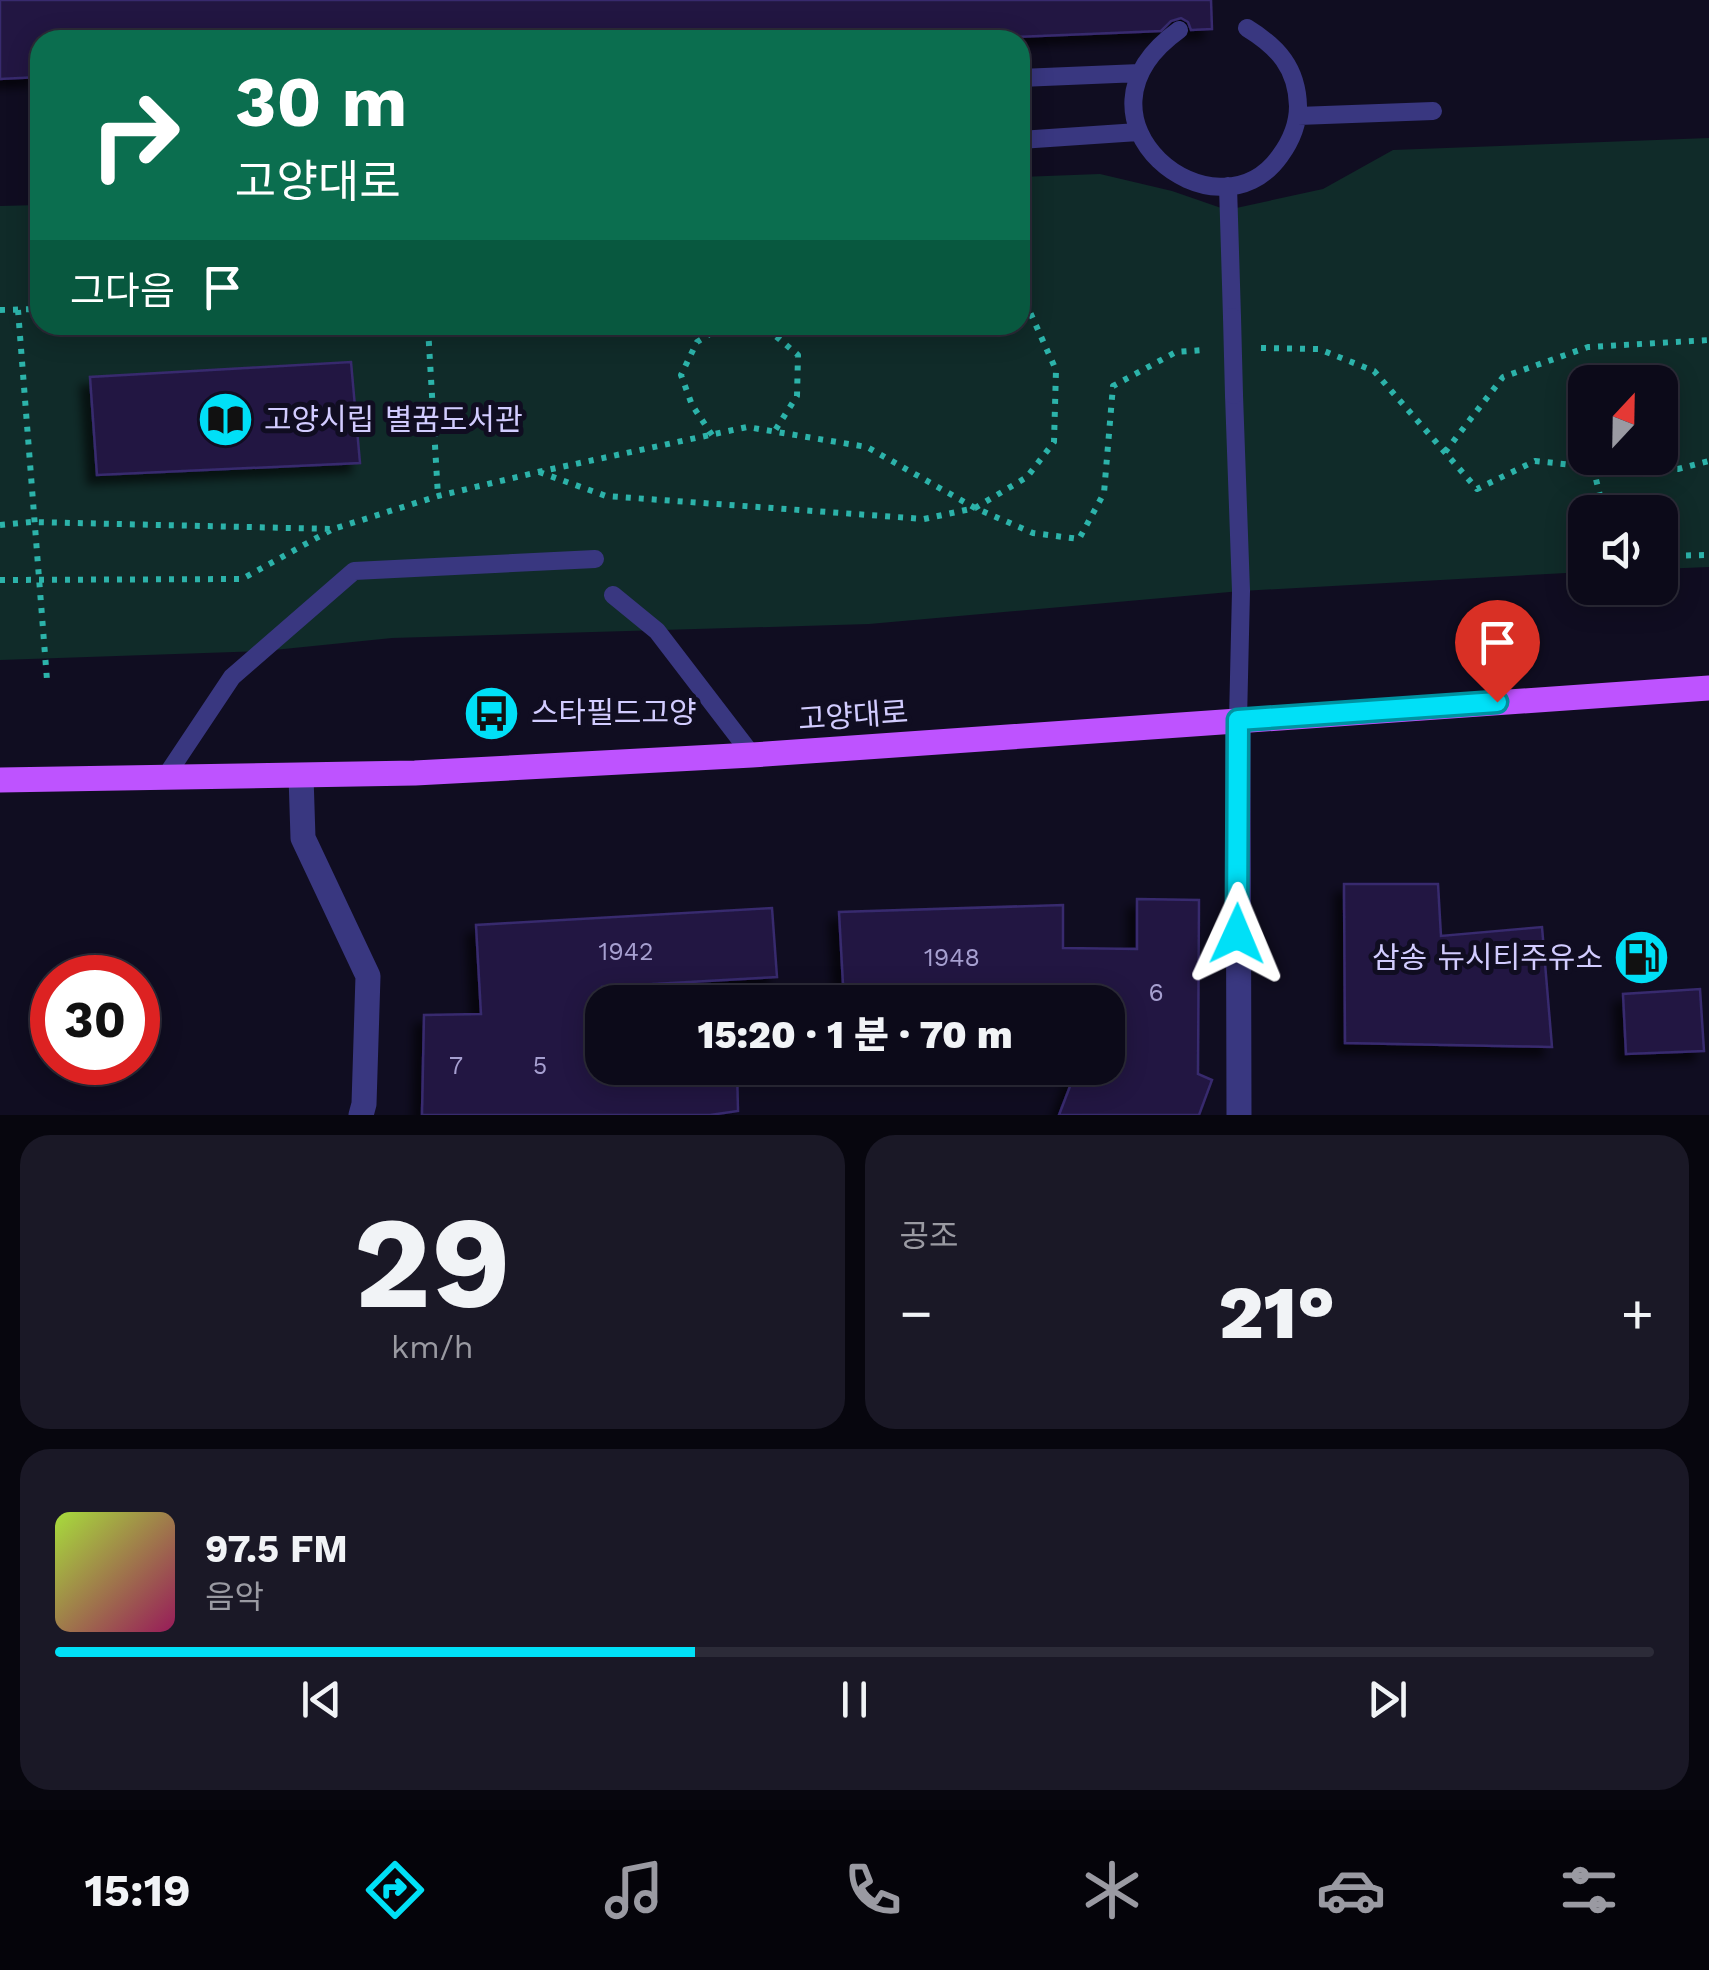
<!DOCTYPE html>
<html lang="ko">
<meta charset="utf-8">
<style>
:root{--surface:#0c0a19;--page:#1a1826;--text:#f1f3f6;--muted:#9a9aa2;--line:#2c2b38;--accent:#00e0f7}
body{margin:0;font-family:"Work Sans","Noto Sans KR",sans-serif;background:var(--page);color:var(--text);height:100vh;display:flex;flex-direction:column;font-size:38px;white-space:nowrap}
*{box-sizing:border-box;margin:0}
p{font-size:32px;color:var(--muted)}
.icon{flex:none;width:55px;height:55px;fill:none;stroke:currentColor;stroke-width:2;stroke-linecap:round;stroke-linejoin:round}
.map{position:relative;height:1115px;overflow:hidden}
.side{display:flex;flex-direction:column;gap:20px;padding:20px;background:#07060e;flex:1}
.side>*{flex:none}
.top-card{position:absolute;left:30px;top:30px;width:1000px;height:305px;border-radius:30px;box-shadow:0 5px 25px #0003,0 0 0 2px var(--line);background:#0b6e4f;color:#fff;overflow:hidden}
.needle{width:65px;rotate:22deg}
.buttons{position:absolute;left:1568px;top:365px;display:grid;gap:20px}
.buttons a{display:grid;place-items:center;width:110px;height:110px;border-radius:20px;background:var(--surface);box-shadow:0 5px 25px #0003,0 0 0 2px var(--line);font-size:50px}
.speed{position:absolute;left:30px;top:955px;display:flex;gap:20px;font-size:50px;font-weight:700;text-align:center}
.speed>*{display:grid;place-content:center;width:130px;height:130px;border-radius:50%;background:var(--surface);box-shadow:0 5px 25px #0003,0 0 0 2px var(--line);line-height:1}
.speed .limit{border:15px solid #d22;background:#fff;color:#111}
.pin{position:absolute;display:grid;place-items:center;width:85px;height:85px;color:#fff;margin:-102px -42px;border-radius:50% 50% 50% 0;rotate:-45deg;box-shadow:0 0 10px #0007}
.pin .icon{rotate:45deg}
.me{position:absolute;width:110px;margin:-55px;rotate:1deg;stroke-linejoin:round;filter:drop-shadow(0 0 8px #0008)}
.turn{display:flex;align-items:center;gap:35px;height:210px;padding:0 40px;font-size:45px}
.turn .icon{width:130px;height:130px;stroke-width:2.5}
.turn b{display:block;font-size:70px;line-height:85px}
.then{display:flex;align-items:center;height:95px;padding:0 40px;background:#0003;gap:20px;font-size:38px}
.big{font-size:75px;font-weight:800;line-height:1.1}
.side .widget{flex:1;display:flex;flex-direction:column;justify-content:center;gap:15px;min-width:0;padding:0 35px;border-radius:30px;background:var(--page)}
.side .dial{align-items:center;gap:0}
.dial b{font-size:130px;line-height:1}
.song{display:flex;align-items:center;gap:30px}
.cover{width:120px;height:120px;border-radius:15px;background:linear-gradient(135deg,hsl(80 70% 55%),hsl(330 70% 35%))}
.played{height:10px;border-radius:5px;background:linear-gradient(90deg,var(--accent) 40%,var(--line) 40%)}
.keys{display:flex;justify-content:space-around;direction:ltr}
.heat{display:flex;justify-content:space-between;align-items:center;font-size:55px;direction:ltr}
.side .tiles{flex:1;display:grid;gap:20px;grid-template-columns:1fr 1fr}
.widget:last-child{grid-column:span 2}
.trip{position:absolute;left:585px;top:985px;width:540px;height:100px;border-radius:30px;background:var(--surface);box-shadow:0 5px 25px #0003,0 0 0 2px var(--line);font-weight:800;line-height:100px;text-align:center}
.tab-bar{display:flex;height:160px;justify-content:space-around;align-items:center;background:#05040a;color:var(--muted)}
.tab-bar .icon{width:70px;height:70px}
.tab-bar .selected{color:var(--accent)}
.tab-bar b{font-size:45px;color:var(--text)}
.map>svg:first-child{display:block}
.green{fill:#102b29;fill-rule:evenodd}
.building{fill:#211842;stroke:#372a6e;stroke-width:2.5;filter:url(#shadow)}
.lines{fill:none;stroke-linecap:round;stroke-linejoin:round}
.path{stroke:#2cb3aa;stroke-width:6;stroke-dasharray:5 8;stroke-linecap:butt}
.lane{stroke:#393780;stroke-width:18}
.street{stroke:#393780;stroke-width:25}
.primary{stroke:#be53ff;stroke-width:25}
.lane-bridge{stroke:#393780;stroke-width:18}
.route-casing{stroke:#0092a1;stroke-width:25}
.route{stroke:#00e0f7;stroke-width:18}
.labels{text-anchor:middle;stroke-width:10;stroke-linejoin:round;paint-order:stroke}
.number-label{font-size:25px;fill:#a69fd0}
.poi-label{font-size:30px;fill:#d2ccff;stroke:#100d21;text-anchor:start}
.street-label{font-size:30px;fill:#d2ccff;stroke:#100d21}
</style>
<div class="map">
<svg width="1709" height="1115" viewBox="0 0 1709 1115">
<defs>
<filter id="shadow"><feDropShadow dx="-9" dy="9" stdDeviation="5" flood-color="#0009"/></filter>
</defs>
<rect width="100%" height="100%" fill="#100d21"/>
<path class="green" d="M1709,138V567L1660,569V512H1585V572L1241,591L869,624L392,638L264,651L0,660V206L40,205V325H1020V177L1100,174L1172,191L1227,210L1323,189L1393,150ZM1585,382H1660V458H1585Z"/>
<path class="building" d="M0,0H1211L1212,29L1191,30L1188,22L1181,18L1171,21L1161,31L939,40H40V77L0,79Z
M351,362L360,463L97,475L90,377Z
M1344,884H1438L1441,936L1542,927L1552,1047L1345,1043Z
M1137,899L1199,900L1198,1074L1212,1080L1199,1115H1059L1077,1068H1108V1002H844L839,912L1063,905V948L1137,949Z
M772,908L777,977L602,987V1068H737L738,1111L710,1115H422L424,1015L481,1014L476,925Z
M1700,989L1704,1051L1626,1054L1623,994Z"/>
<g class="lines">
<path class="path" d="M0,310L40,309
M18,310L47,680
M410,325L428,328L442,325
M754,325L765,327L798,355L797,396L774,432
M428,328L438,496
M1261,348L1319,349L1374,371L1477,489L1535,461L1593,467L1678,469L1709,461
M712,435L692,405L681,375L697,342L724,325
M1445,452L1503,377L1588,347L1709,340
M1593,467L1604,512
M539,472L606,496L924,519L975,508L1027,477L1054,442L1056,370L1030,312L1020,308
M0,525L32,522L333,529L438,496L538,472L747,427L867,447L975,508L1033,533L1079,539L1104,493L1113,386L1176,352L1204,350
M1660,556L1709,555
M0,580L242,579L331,530
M1622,588L1624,597"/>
<path class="lane" d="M1179,30C1055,119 1216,246 1280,156C1291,141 1298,125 1298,106C1297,68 1278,47 1247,28
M1020,78L1140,73
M1298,116L1433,111
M1020,140L1138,132
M1228,186L1232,317
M1234,395L1241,591L1238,720
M613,595L657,631L752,755
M164,779L232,677L354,571L595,559"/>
<path class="street" d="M1238,720L1239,1115
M301,776L303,838L368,976L364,1104L361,1115"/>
<path class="primary" d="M0,780L415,773L752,755L1709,688"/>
<path class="lane-bridge" d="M1232,317L1234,395"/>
</g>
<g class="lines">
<defs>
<path id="route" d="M1237,934L1238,720L1497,702"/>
</defs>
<use href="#route" class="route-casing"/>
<use href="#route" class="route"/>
</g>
<defs>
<symbol id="library-disc" viewBox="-11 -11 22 22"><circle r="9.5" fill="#00e0f7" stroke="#100d21"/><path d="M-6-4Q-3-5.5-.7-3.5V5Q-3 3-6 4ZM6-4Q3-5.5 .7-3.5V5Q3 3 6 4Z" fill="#111"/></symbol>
<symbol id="bus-disc" viewBox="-11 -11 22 22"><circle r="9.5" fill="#00e0f7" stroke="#100d21"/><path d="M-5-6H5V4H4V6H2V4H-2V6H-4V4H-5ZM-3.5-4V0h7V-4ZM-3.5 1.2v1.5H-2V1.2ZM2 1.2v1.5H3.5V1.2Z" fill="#111"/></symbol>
<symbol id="fuel-disc" viewBox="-11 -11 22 22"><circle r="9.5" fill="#00e0f7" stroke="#100d21"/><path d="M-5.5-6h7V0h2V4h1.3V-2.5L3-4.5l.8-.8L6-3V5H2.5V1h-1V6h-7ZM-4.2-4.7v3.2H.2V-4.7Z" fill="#111"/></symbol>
</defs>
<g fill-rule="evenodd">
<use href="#library-disc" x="194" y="388" width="63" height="63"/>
<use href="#bus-disc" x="460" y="682" width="63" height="63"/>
<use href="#fuel-disc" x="1610" y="926" width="63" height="63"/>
</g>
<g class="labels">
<g class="number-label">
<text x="626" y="960">1942</text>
<text x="952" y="966">1948</text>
<text x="1156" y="1001">6</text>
<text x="456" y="1074">7</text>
<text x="540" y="1074">5</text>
</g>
<g class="poi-label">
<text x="264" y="430">고양시립 별꿈도서관</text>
<text x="531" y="723">스타필드고양</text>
<text x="1603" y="968" text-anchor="end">삼송 뉴시티주유소</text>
</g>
<g class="street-label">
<text transform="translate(853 716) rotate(-4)" y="10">고양대로</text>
</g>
</g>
</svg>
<div class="buttons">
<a><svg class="needle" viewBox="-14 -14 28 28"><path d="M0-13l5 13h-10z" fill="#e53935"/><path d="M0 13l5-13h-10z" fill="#9a9aa2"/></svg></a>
<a><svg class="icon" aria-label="sound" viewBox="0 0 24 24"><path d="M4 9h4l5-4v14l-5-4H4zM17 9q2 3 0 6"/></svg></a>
</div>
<div class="speed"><div class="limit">30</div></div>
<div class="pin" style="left:1497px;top:702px;background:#d93025"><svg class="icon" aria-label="arrive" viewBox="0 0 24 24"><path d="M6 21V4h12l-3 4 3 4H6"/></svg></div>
<svg class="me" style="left:1237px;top:934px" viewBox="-20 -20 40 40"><path d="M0-17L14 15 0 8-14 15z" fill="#00e0f7" stroke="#fff" stroke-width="4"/></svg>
<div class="trip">15:20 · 1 분 · 70 m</div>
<div class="top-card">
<div class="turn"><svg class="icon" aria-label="right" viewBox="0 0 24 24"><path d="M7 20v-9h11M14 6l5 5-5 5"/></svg><div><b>30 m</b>고양대로</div></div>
<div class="then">그다음<svg class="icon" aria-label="arrive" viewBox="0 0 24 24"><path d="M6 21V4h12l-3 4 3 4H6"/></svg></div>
</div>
</div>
<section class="side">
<div class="tiles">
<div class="widget dial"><b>29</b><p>km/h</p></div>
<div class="widget"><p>공조</p>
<div class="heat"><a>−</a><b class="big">21°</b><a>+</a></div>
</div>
<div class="widget">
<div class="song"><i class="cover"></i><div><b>97.5 FM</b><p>음악</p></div></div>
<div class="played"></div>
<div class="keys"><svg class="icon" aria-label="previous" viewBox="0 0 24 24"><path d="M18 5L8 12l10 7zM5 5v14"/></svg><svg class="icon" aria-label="pause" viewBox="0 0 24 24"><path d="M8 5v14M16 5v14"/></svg><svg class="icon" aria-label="next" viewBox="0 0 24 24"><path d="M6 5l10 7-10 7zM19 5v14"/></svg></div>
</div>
</div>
</section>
<nav class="tab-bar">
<b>15:19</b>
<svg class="icon selected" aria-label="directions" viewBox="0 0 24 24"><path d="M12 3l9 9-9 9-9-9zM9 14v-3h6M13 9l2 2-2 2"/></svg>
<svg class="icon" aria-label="music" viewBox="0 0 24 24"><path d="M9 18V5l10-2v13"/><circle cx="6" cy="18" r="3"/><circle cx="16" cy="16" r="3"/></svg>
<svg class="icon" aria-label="phone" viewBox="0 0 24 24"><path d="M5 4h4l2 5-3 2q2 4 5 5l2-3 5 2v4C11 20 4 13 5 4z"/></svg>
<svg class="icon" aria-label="climate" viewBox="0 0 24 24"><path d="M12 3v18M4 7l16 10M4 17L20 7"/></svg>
<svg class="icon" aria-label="car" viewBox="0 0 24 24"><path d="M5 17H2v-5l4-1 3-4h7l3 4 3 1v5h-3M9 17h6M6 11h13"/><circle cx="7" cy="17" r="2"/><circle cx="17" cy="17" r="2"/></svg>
<svg class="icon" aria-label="filters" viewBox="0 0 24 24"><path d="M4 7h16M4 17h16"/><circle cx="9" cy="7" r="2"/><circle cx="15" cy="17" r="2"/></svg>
</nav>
